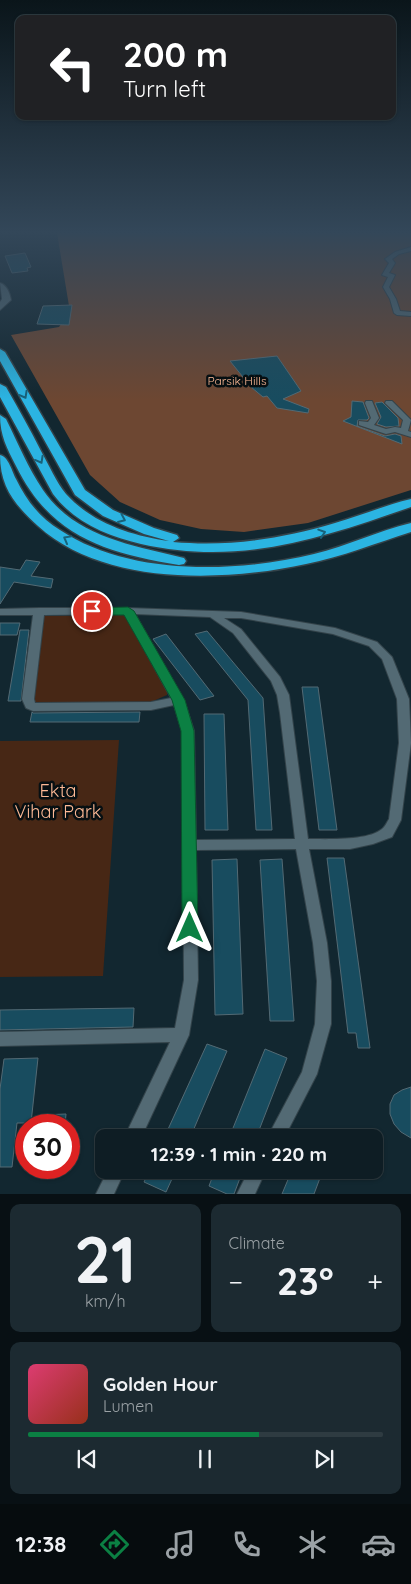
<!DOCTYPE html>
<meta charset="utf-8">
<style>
:root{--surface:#0e1d24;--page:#1c2a31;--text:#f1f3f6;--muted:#9ba2a6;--line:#2e3b41;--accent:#0b8043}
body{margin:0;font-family:Quicksand,sans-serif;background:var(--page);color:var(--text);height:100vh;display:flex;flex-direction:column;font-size:19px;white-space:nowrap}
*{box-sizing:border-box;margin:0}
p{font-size:16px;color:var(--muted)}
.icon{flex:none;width:28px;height:28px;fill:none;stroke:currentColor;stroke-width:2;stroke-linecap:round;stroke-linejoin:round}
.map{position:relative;height:1194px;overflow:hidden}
.details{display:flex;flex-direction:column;gap:10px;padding:10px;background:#081014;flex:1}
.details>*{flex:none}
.guide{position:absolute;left:15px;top:15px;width:381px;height:105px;border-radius:10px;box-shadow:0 1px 4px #0004,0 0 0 1px var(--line);background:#202124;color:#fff;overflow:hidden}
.speed{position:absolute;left:15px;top:1114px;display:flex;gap:10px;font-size:25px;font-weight:700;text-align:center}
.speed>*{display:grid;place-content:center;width:65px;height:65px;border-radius:50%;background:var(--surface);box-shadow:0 1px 4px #0004,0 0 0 1px var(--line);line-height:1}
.speed .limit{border:8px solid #d22;background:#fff;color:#111}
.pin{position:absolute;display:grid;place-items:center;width:42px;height:42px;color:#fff;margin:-21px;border:2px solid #fff;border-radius:50%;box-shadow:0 1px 5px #0007}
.me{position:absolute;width:55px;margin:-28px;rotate:0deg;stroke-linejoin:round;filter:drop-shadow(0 0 4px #0008)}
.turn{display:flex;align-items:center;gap:18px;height:105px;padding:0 25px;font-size:22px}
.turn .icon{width:65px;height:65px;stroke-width:2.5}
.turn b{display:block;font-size:35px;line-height:42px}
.big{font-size:38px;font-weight:700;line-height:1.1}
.details .tile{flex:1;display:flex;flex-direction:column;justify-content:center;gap:8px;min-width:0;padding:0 18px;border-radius:10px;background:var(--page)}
.details .dial{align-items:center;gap:0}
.dial b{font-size:65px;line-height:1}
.song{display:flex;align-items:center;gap:15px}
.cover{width:60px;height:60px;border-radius:8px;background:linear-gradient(135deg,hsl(340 70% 55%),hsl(10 70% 35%))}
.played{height:5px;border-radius:2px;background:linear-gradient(90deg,var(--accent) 65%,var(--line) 65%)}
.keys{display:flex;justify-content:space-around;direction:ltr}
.heat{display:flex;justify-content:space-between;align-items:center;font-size:28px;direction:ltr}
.details .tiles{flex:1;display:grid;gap:10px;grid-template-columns:1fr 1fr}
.tile:last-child{grid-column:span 2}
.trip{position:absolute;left:95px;top:1129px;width:288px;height:50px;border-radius:10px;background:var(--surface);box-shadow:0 1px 4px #0004,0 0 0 1px var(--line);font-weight:700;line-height:50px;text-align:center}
.dock{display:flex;height:80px;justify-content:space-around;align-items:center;background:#060c0e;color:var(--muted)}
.dock .icon{width:35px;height:35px}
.dock .on{color:var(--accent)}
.dock b{font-size:22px;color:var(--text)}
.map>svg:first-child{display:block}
.green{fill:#472715}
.forest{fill:#6d4732}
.building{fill:#184c5f;stroke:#536a74}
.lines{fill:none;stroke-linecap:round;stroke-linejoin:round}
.minor-casing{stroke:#33434a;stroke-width:2}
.tertiary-casing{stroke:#33434a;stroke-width:2}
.motorway-casing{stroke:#33434a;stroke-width:3}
.minor{fill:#536a74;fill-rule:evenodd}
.tertiary{fill:#536a74;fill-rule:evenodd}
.motorway{fill:#2bb4e2;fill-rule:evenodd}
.oneway{stroke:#18627a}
.route{fill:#0b8043;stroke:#07532c}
.labels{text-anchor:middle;stroke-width:5;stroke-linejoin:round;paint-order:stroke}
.far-park-label{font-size:12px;fill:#fdb995;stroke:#060f12}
.near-park-label{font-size:18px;fill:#fdb995;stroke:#060f12}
</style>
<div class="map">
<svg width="411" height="1194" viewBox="0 0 411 1194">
<rect width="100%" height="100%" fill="#122730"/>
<path class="green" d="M124,615L167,690V695L151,702L140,703L33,704L42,616Z
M119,740L103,976L0,977V741Z"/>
<path class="forest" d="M57,233H411V490L308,523L244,532L201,529L160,520L120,502L90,475L11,335L59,327L70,312Z"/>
<path class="building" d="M25,253L31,267L27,268L28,271L12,273L5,256Z
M72,305L69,325L37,324L43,306Z
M277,356L301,391L283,399L309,409L308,413L277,408L267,396L263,397L251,387L230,361Z
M352,401L363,402L369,418L367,420H358L357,426L385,436L395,434L401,436L402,444L343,421L351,417Z
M382,402L398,418L399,426L386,427L377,424L381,417L375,403Z
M26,560L40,562L31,576L53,579L51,588L14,582L0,604V567L20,570Z
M0,623H20L17,635H0Z
M20,630H29L21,701H8Z
M207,631L263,698L272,830H256L248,700L195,634Z
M166,634L214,696L200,700L153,639Z
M302,687H318L337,830H319Z
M32,712L33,713L140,712L139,722H30Z
M204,714H224L228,830H205Z
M327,858H344L370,1048H358L356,1033H348Z
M237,859L243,1014L215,1015L212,860Z
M282,859L294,1021H270L260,860Z
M134,1008L133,1027L0,1030V1010Z
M207,1044L227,1051L190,1138H164Z
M265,1049L287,1058L256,1138H229Z
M38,1058L31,1123H17L12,1167H0V1089L4,1059Z
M411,1087V1138L401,1132L394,1124L390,1114V1104L394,1095L402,1090Z
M66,1114L65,1125H39L40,1115Z
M150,1170H176L166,1192L144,1182Z
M215,1170H243L234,1194H227L209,1186Z
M292,1170H323L314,1194H282Z"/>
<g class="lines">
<defs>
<path id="minor" d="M411,247V251L399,254L392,259L395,263L389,273L395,275L389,287L396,299L400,311L411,312V316L397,315L394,313L390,299L383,287L388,277L382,275L389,263L385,259L395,252Z
M366,401H372L379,418L374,425L386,429L395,427L401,428L403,420L385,403L386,401H392L411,420L408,431L411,432V437L395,432L386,434L359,425V421L368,422L371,418L365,403Z
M39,608H128L241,612L335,628L377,642L392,657L409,699L411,743L401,820L392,837L373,844L350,849H309L327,943L331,981V1024L317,1074L284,1138H267L302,1072L315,1024L317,981L313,943L296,849L196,850L198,980L189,1035L141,1138H124L170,1042L0,1046V1032L175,1028L184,980L182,731L174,705L151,710L33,711L26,708L22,699L33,615H0V609ZM125,614L171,698L151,702L35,703L34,699L44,615ZM135,614L210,617L233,633L271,681L277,695L280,713L295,839L196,840L194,731L184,700ZM224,618H241L333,634L369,646L382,659L397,699L399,743L389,819C387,822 385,827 382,829C368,841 326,839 308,839L289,695L280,677L241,629Z
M108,1170H125L114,1194H96Z
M249,1170H266L255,1194H237Z"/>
<path id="tertiary" d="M0,283C7,285 10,294 11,300L0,310V302L2,299Z"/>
<path id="motorway" d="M0,349L5,352L85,490L113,510L154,528L177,535L179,538L173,542C229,547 281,539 335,523C360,516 385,505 411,499V507C319,539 239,566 141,544C107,536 74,522 53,494L0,397V384L6,387C18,408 30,429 41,451C49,465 56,482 66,494C92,523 132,536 169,541L144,534L103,516L75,495L0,361Z
M0,415L6,419C18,443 28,468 43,490C76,538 133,545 184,558L186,561L184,564L179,565C106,553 51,537 16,466C7,448 0,436 0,415Z
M0,455C9,457 12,472 16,479C26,500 40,518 60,530C129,576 235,573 314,554C347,546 378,531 411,523V532C376,543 342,557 306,564C224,582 104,586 38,526C15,505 0,487 0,455Z"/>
</defs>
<use href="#minor" class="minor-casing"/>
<use href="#tertiary" class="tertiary-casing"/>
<use href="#motorway" class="motorway-casing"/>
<use href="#minor" class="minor"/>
<use href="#tertiary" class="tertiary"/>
<use href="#motorway" class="motorway"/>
</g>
<defs><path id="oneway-chevron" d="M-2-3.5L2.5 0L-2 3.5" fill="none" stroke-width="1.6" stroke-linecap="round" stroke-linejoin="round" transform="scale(1.25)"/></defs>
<g class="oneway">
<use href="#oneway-chevron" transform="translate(24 395) rotate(61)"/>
<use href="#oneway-chevron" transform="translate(40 460) rotate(61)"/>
<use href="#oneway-chevron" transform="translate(122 519) rotate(24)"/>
<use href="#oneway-chevron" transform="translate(322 533) rotate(-18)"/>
<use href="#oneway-chevron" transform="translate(67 539) rotate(-151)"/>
</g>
<linearGradient id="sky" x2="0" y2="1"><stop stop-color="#0a151a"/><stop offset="0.58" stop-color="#334759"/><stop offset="1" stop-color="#334759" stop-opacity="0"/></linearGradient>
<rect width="411" height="400" fill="url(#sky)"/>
<path class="route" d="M128,607L134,611L185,700L194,731L198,928L196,933L190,935L184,933L182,928L181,731L172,700L124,615H92L86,611L92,608Z"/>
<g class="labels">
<g class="far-park-label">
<text x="237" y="385">Parsik Hills</text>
</g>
<g class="near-park-label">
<text x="58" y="797">Ekta<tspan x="58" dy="21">Vihar Park</tspan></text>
</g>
</g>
</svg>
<div class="speed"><div class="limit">30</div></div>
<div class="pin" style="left:92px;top:611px;background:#d93025"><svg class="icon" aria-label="arrive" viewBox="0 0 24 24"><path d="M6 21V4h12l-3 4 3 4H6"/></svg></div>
<svg class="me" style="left:190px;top:928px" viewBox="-20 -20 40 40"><path d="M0-17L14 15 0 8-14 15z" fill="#0b8043" stroke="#fff" stroke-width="4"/></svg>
<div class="trip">12:39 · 1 min · 220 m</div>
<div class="guide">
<div class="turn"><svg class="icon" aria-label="left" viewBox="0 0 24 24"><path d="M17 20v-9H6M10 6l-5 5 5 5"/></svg><div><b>200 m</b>Turn left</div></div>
</div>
</div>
<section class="details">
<div class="tiles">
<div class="tile dial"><b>21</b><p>km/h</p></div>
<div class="tile"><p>Climate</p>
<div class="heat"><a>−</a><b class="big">23°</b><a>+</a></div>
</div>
<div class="tile">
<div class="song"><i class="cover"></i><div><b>Golden Hour</b><p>Lumen</p></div></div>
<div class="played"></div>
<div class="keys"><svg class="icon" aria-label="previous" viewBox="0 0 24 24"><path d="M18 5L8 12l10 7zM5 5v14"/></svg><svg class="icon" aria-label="pause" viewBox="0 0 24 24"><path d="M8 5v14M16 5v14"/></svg><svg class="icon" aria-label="next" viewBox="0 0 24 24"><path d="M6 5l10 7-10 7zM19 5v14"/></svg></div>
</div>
</div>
</section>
<nav class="dock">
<b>12:38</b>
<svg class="icon on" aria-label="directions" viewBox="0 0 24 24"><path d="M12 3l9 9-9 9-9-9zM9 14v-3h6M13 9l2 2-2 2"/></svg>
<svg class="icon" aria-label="music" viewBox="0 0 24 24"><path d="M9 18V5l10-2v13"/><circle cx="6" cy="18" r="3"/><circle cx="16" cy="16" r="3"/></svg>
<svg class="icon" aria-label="phone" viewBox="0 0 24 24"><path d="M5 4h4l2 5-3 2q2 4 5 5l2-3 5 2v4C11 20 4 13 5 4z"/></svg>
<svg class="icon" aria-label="climate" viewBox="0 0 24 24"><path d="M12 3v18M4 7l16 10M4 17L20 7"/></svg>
<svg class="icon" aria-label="car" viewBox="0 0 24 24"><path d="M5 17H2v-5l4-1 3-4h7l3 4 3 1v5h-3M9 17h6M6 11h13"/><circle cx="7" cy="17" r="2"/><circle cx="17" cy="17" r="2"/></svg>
</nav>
